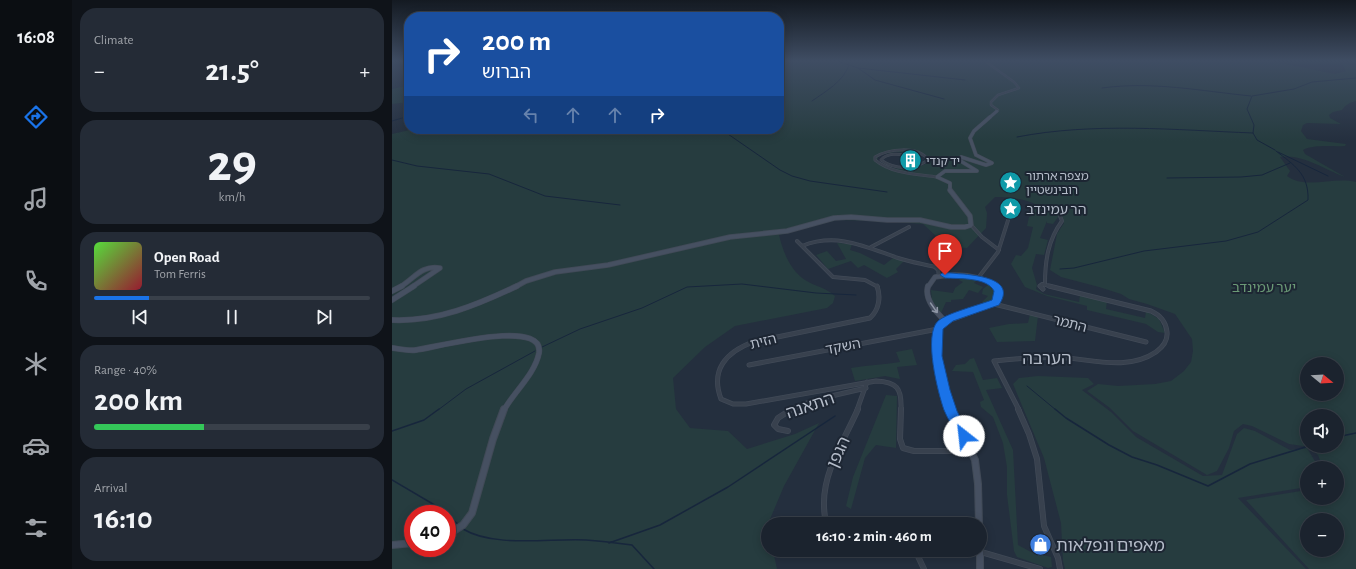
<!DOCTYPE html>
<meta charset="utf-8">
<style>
:root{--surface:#1b232e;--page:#242b36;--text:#f1f3f6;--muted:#a0a4aa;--line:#39404a;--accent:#1a73e8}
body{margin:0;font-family:"Alegreya Sans","Noto Sans Hebrew",sans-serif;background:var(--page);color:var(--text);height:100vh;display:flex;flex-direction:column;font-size:15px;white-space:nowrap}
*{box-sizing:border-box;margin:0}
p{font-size:13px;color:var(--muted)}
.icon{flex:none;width:22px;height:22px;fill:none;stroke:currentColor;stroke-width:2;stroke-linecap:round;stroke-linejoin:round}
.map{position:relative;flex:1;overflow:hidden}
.details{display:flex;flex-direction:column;gap:8px;padding:8px;background:#0f1319;width:320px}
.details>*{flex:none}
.hud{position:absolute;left:12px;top:12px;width:380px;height:122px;border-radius:16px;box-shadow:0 2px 10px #0003,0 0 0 1px var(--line);background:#1a4fa0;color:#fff;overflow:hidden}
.needle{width:26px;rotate:108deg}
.tools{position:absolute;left:908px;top:357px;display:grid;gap:8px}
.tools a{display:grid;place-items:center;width:44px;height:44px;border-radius:50%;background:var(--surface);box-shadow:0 2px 10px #0003,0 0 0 1px var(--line);font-size:20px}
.speed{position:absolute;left:12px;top:505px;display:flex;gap:8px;font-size:20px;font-weight:700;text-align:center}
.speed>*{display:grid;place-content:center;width:52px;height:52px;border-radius:50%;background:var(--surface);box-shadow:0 2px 10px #0003,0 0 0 1px var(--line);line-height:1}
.speed .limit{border:6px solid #d22;background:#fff;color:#111}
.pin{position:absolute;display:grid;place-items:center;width:34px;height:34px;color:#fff;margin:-41px -17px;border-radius:50% 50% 50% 0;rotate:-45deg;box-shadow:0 0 4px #0007}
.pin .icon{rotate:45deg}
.me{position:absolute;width:44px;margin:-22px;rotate:331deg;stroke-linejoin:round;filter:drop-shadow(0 0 3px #0008)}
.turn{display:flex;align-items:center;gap:14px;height:84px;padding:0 12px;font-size:18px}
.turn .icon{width:52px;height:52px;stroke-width:2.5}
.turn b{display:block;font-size:28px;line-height:34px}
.lanes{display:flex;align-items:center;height:38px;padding:0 12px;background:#0003;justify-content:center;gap:20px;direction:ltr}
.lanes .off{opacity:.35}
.big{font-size:30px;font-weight:700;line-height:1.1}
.details .tile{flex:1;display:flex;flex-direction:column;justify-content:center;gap:6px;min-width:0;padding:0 14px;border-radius:16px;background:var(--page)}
.details .dial{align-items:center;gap:0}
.dial b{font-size:52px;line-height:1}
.song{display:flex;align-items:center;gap:12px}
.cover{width:48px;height:48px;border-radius:6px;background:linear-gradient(135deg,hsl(110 70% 55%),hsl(350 70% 35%))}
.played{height:4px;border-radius:2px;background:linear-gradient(90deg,var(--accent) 20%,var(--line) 20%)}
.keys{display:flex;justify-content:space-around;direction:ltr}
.heat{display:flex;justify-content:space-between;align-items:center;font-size:22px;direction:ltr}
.charge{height:6px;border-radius:3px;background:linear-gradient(90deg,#34c759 40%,var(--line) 0)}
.trip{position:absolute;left:369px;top:517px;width:226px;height:40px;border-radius:20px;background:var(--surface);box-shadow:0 2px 10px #0003,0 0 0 1px var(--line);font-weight:700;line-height:40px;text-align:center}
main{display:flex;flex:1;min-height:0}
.tabs{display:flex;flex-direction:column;width:72px;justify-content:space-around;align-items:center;background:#0b0e12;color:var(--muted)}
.tabs .icon{width:28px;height:28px}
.tabs .active{color:var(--accent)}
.tabs b{font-size:18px;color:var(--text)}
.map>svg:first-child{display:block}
.green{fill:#263c3f;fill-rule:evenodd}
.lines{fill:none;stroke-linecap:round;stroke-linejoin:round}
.stream-far1{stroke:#17263c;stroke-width:1}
.stream{stroke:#17263c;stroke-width:1.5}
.street-far4-casing{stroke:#414a57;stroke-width:2.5}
.street-far3-casing{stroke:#414a57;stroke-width:3}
.street-far2-casing{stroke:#414a57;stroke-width:4}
.street-far1-casing{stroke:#414a57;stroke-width:5}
.street-casing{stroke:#414a57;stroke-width:6}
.secondary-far4-casing{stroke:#414a57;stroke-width:3.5}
.secondary-far3-casing{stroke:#414a57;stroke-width:4}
.secondary-far2-casing{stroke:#414a57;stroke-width:5.5}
.secondary-far1-casing{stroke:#414a57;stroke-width:6}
.secondary-casing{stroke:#414a57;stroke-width:8}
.street-far4{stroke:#38414e;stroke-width:1.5}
.street-far3{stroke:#38414e;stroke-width:2}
.street-far2{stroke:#38414e;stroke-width:2.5}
.street-far1{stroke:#38414e;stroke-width:3.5}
.street{stroke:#38414e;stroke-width:4.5}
.secondary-far4{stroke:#465061;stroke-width:2.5}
.secondary-far3{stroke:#465061;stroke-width:3}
.secondary-far2{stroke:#465061;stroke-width:4}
.secondary-far1{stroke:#465061;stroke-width:5}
.secondary{stroke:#465061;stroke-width:6}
.oneway{stroke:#8e96a5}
.route{fill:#1a73e8;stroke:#114b97}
.labels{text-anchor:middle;stroke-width:4;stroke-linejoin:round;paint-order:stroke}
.far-poi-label{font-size:12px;fill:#b4bcc9;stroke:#1d2633;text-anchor:start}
.poi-label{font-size:14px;fill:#b4bcc9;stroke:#1d2633;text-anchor:start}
.park-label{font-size:14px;fill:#6b9a76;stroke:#1d2633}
.street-label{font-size:14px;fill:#b4bcc9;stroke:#1d2633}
.near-street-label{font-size:17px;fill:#b4bcc9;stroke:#1d2633}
.near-poi-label{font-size:17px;fill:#b4bcc9;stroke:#1d2633;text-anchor:start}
</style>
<main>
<nav class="tabs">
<b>16:08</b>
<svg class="icon active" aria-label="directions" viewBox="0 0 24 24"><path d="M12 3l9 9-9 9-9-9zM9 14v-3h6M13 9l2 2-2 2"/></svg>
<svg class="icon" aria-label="music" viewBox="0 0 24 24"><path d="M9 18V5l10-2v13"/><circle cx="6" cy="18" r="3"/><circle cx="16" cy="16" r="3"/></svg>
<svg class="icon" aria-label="phone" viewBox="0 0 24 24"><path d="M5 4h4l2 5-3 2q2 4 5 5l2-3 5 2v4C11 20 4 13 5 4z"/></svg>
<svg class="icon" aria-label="climate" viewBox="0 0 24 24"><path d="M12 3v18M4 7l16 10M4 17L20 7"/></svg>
<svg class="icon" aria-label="car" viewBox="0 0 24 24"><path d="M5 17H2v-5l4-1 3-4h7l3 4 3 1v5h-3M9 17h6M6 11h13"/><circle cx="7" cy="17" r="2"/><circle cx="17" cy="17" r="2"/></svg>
<svg class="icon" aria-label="filters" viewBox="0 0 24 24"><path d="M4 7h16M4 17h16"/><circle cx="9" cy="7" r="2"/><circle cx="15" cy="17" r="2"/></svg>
</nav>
<section class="details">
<div class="tile"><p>Climate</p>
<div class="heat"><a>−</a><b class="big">21.5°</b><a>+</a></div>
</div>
<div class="tile dial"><b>29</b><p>km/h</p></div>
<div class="tile">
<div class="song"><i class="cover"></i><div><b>Open Road</b><p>Tom Ferris</p></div></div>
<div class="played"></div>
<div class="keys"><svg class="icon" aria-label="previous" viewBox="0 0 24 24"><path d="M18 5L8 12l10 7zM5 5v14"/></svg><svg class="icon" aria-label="pause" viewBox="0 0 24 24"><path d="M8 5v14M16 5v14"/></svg><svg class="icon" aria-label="next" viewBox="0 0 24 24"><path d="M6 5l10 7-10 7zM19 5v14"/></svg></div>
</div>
<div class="tile"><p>Range · 40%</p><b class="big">200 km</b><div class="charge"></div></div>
<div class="tile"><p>Arrival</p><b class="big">16:10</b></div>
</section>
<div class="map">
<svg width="964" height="569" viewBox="0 0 964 569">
<rect width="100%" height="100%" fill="#242f3e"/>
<path class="green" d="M387,61H879L943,74L954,71L949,63L962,65L964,63V101C956,103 954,105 950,110L941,112L937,115L938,118L949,124L915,123L911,125L909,131L915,139L954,144L953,146C940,147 923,144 911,150L913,154L953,177C931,169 911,154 888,157L898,171L895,176C914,190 942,176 964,182V569H917L854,500L915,490V498H945V468H931L926,455L918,447L897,444L860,426L851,424L842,431L837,448L825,471L815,475L741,431L718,408L695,391L706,384L726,386L763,384L779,381L792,371L799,362L801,351L800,339L783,314L755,304L737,299L729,294L707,287L669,277L658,270L665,234L672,223L669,217H666L661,224L655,223V221L648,238L656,240L652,255L644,254L640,268L645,285L644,289L652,294L687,302L688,295L715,301L714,309L753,318L754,311L767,319L773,333L766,332L754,324L695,310V306L655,296L633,287L619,264L624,255L629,256L636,248L641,227L635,226L637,217L640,216L643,206L656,212C641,200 622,197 603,197L593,207L595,213L594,228L575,248L560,247L544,236L531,224L492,221L445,220L387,235C391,252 398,270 413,280C424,287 433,287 443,296L441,303L435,308L343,326L313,347L281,378L284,409L298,428L336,431L355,449L403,434L427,423L392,486L376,524V550H381L385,569H0V134L22,129H387ZM503,152L531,154L537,157L538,161C525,171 497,172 485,160L487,155ZM915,364H945V394H915ZM915,416H945V446H915ZM21,514H55V548H21ZM915,520H945V550H915Z
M17,85V102L0,104V89Z
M445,243L460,244L458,250L468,253L492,265L501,258L512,261L504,269L506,272L495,278L472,265L466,268L459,261L436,269L424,255L435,251L444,261L454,259Z
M568,278H587L582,283L591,287L586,293L577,290L571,299L559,300V302H554L549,313L540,301L539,290L561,293L563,288L571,282L567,280Z
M597,284L604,288C604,297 600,300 593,305L590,302L596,296L590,294L591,289Z
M638,314L646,316L643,341L605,342L597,328L617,324L636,323Z
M520,349L525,365L505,367L508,379L493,376L463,381L459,368C475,365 491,365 508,362L504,352Z
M582,358L591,380L605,378L610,388L594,390L621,450L626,545L639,552L659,557L660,567L656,568L625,557L622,551L615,495V467L611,443L601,417L589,407L588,402L592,400L581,372L560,371L564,365L573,364L578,359Z
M646,376L696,378L702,384L690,390L719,412L744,437L811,476L830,475L845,434L852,428L863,431L898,450L915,448L927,468H915V487L846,498L914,569H673L671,561L669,523L652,458L621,384L627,378Z
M494,395L505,396L504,448L484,445L473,458L459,509L454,506L461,477Z"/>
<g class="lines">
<path class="stream-far1" d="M445,61L466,68L483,80L552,99
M466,68L573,80
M710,88C760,81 809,91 859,96
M420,101C434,91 451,82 457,65
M0,121L17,116
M331,129L333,132L388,170L400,176L418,181L495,192
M625,137C702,122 783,130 861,133
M883,150L865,140L861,133L862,125L855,109L860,96L902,89L920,82L964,78
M886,152L936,176
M0,160L25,166L97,174L153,196L228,205
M775,178L849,177L870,175L898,163
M668,269L682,268L752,251L834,241L866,232L916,200C917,174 902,165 884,151
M148,348L188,329L250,308L295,287L350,284L424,293L464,295
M635,386L664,410
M46,410L74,389L143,351"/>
<path class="stream" d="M663,409L674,418L717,445L740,457L765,465L816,486L858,464L917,446
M0,431L32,420L47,409
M945,437L964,433
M0,480L46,507L54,514
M55,515L66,524
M71,529C102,548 158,538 194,540C210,541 225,543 240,545L262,569
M217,543L268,525L336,487L443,416"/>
<defs>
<path id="street-far4" d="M593,61L622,82L627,88L606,95L599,102V105L606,110L605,111"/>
<path id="street-far3" d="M521,156C511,155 497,151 489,160C503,170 522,170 536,160C526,145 496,149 483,157V160C500,174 524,174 545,177"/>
<path id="street-far2" d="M619,205L625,207V210L618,214L615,207Z
M579,225L590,237L607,250
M405,241L441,277L473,280L486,287
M410,246C445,232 474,247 506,258C518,262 531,264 543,267L546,270L547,276
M479,247L517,227
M586,278L606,252L618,214
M653,284C653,261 656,240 670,221L668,216
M649,287L650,284L661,287"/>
<path id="street-far1" d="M485,286C489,297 487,310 478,318L361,342C334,352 318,370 329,399L341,404H354L484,381C505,382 510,388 509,410
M648,286L651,289
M602,304L754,342
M357,365L546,329
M398,410L422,400L474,388
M465,410L475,382
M627,410L602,361C621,359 640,357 660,357C694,357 733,373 764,352C771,347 776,341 775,332C774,322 768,315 759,311L657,286"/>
<path id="street" d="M509,409L508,439L511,448L522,451H579
M626,409L637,434L645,459L652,526L666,558L668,569
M396,431L386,429L382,425L386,418L400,409
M434,524C433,518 432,512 432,505C431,471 453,439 466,409
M523,550L532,569
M589,552L648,569"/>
<path id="secondary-far4" d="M597,118L605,111"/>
<path id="secondary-far3" d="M545,177L553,171H585L567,160L569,157L594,165L600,163L584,155L578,138L582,131L598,117
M545,177L558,183V191"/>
<path id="secondary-far2" d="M8,287C23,278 29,265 48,268L20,287
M123,287L134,281L163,272L216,265L338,237L395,231L442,218L459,217L495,220H528L559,227H573L579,225L578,216L558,190
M536,287L543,277C562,273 589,274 604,287"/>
<path id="secondary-far1" d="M536,286C532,299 544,312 553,321
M0,291L10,286
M0,300L22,286
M0,320C45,322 85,305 125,286
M0,348C8,349 16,351 24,350C42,348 153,317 147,353C143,374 122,392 112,410
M558,410C549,386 536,344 552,322L603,303L606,298V288L603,286"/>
<path id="secondary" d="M558,409L583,460L586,484L587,524
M588,534V569
M55,535L71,525L80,513L101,439L112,409
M0,545L21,543"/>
</defs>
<use href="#street-far4" class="street-far4-casing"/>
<use href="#street-far3" class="street-far3-casing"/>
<use href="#street-far2" class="street-far2-casing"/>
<use href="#street-far1" class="street-far1-casing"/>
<use href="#street" class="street-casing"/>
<use href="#secondary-far4" class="secondary-far4-casing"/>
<use href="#secondary-far3" class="secondary-far3-casing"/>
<use href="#secondary-far2" class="secondary-far2-casing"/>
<use href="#secondary-far1" class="secondary-far1-casing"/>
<use href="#secondary" class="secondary-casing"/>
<use href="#street-far4" class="street-far4"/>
<use href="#street-far3" class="street-far3"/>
<use href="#street-far2" class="street-far2"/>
<use href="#street-far1" class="street-far1"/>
<use href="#street" class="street"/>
<use href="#secondary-far4" class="secondary-far4"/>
<use href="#secondary-far3" class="secondary-far3"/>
<use href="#secondary-far2" class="secondary-far2"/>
<use href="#secondary-far1" class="secondary-far1"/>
<use href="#secondary" class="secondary"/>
</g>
<defs><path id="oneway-shaft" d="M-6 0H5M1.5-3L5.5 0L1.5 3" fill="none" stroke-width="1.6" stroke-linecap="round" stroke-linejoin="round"/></defs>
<use class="oneway" href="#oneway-shaft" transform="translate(542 308) rotate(55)"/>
<linearGradient id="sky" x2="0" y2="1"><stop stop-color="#141a22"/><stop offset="0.43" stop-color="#3f4d63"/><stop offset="1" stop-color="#3f4d63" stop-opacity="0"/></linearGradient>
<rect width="964" height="141" fill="url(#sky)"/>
<path class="route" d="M550,273C557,272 565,274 572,274C589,276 624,280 607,305L561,321L551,329L550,356L558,390L565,411L578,436L576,440L572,442L568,440C563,430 556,420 552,410C546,393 531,335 546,321C555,313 587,305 600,300L602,291C595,277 567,279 553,278L548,275Z"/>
<defs>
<symbol id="building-disc" viewBox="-11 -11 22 22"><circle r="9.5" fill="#0f9aa8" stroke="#1d2633"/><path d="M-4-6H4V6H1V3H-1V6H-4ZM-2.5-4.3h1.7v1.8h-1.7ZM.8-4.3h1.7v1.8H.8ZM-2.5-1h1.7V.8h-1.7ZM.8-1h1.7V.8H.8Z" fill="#fff"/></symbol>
<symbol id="sight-disc" viewBox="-11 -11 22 22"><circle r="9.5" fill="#0f9aa8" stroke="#1d2633"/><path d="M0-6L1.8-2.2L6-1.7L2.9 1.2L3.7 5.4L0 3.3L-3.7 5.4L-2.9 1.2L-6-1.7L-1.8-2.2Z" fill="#fff"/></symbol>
<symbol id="shop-disc" viewBox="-11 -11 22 22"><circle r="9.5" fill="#3f7fe0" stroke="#1d2633"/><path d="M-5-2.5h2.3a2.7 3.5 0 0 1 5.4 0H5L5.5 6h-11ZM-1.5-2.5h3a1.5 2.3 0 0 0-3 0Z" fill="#fff"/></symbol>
</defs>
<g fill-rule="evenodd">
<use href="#building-disc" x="506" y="148" width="25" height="25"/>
<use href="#sight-disc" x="606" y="170" width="25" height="25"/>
<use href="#sight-disc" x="606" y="196" width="25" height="25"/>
<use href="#shop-disc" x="636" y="532" width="25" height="25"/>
</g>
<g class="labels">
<g class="far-poi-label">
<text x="534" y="165">יד קנדי</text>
<text x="634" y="180">מצפה ארתור<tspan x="634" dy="14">רובינשטיין</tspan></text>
</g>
<g class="poi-label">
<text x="634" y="214">הר עמינדב</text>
</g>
<g class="park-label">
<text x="872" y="292">יער עמינדב</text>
</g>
<g class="street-label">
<text transform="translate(678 323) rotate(14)" y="5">התמר</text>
<text transform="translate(371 341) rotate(-14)" y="5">הזית</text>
<text transform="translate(451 346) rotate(-11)" y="5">השקד</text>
</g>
<g class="near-street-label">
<text x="655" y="364">הערבה</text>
<text transform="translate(418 405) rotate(-19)" y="6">התאנה</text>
<text transform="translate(446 452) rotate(-65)" y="6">הגפן</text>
</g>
<g class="near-poi-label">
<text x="664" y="551">מאפים ונפלאות</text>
</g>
</g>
</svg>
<div class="tools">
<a><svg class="needle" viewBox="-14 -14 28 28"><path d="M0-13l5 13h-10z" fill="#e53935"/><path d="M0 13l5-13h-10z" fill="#a0a4aa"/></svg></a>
<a><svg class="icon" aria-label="sound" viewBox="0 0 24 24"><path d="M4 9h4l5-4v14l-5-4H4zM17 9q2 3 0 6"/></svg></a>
<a>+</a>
<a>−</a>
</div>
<div class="speed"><div class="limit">40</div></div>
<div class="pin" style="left:553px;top:275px;background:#d93025"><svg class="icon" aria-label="arrive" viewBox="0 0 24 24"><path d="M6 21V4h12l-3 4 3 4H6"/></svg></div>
<svg class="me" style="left:572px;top:436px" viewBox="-20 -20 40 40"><circle r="19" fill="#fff"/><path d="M0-13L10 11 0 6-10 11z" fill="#1a73e8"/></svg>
<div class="trip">16:10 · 2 min · 460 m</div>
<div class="hud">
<div class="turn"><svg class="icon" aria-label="right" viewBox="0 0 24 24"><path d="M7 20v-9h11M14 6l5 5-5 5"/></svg><div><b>200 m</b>הברוש</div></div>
<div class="lanes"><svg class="icon off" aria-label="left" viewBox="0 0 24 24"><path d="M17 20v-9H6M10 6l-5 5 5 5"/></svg><svg class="icon off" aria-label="ahead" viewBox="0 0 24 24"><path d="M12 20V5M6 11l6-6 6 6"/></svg><svg class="icon off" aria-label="ahead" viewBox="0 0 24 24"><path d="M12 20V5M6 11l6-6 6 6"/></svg><svg class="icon" aria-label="right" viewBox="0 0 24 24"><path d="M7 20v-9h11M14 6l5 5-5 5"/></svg></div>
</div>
</div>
</main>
